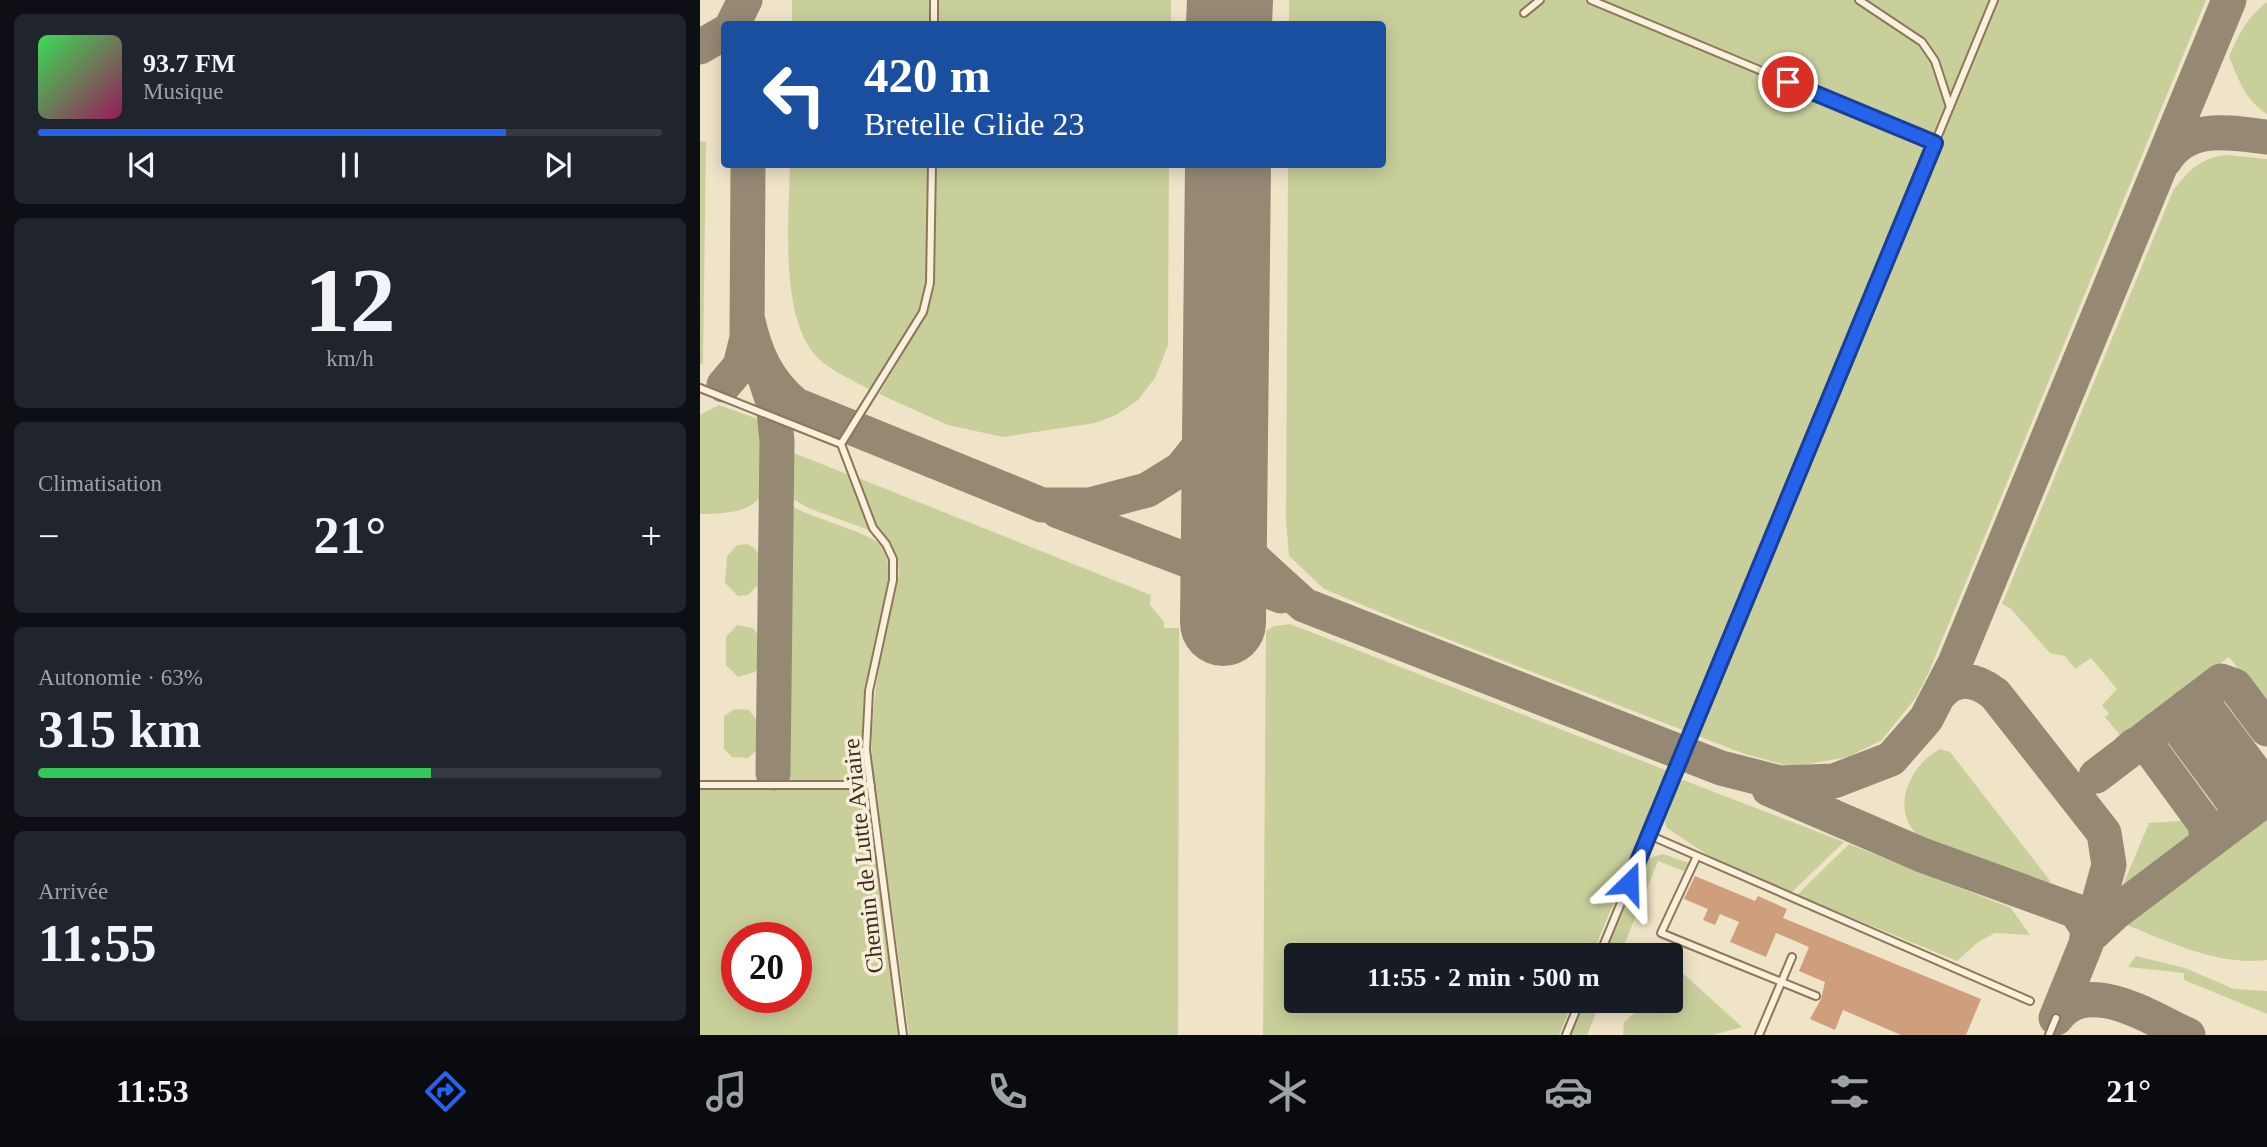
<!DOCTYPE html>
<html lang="fr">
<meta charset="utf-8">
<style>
:root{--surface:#171b24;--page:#20242c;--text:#f1f3f6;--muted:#9ea1a6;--line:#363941;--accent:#2563eb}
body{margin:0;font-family:Georgia,serif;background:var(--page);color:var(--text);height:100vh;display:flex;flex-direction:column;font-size:26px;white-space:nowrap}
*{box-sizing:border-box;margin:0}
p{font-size:23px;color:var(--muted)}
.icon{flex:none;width:38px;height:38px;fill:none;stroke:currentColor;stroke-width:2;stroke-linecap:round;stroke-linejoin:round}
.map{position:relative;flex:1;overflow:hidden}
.drawer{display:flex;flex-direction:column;gap:14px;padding:14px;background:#0d0f14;width:700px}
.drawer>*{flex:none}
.hud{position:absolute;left:21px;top:21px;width:665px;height:147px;border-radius:7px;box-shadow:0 4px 18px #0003;background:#1a4fa0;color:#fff;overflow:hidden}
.speed{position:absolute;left:21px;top:922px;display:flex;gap:14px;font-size:35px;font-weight:700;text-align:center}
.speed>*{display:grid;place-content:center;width:91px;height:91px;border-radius:50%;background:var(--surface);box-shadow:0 4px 18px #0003;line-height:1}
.speed .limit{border:10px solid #d22;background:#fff;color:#111}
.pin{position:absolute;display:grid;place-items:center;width:60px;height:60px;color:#fff;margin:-30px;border:4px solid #fff;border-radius:50%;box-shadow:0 2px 7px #0007}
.me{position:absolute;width:77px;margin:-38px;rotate:22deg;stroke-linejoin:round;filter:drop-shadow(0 0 5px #0008)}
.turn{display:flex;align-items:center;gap:24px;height:147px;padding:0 28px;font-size:32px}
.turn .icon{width:91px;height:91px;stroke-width:2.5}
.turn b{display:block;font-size:49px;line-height:60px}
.big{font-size:52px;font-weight:800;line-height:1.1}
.drawer .widget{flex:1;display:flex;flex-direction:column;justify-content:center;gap:10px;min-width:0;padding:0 24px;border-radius:10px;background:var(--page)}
.drawer .dial{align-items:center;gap:0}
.dial b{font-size:91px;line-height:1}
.song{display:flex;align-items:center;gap:21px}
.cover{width:84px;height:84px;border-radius:10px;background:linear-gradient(135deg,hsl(130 70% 55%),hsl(330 70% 35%))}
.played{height:7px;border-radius:4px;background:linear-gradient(90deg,var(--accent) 75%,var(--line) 75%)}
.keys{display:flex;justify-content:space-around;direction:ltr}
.heat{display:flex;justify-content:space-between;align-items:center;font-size:38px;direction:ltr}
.charge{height:10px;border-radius:5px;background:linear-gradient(90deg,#34c759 63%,var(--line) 0)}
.trip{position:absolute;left:584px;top:943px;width:399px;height:70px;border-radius:7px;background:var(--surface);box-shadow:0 4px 18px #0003;font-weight:800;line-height:70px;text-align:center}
.menu{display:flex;height:112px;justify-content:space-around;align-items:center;background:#090b0e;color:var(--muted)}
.menu .icon{width:49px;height:49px}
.menu .active{color:var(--accent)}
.menu b{font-size:32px;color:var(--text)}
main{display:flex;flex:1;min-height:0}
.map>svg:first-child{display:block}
.green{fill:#c9cf9b;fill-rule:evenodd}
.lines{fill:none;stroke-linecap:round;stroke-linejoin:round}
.taxiway{stroke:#968974;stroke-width:35}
.runway{stroke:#968974;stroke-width:86}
.building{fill:#cf9f7d}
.lane-casing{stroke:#8d765c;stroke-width:10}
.lane{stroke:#faf1dc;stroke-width:6}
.route-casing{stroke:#184099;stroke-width:18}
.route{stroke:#2563eb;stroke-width:12}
.labels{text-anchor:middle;stroke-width:7;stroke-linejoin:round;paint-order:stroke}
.street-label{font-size:24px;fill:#3d2e20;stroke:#f7eed8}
</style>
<main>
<section class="drawer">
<div class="widget">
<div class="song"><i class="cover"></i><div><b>93.7 FM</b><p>Musique</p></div></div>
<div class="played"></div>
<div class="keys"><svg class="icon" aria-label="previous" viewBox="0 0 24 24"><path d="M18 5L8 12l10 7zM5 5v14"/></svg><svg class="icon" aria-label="pause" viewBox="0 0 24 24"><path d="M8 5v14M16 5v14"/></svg><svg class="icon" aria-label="next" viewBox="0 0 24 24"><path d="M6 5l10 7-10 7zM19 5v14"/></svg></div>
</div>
<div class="widget dial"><b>12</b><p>km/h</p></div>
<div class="widget"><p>Climatisation</p>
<div class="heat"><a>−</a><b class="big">21°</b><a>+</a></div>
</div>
<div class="widget"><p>Autonomie · 63%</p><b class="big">315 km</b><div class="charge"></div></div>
<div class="widget"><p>Arrivée</p><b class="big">11:55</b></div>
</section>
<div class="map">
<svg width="1567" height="1035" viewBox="0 0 1567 1035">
<rect width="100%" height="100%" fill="#f0e4c8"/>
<path class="green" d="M92,0H230V24H92Z
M238,0H471V24H238Z
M589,0H1506L1228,674L1217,696L1182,740L1148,757L1092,767L1042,753L706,623L624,589L589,556L586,520L588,165L682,164V24H589Z
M1567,2V114C1545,100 1539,80 1529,57C1539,34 1547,17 1567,2Z
M0,141L6,142L3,363L0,365Z
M1528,155L1567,159V705L1529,657L1420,735L1405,717L1409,714L1402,705L1417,689L1391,658L1375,669L1365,656L1350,653L1310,608L1302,604L1473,191C1488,170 1502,157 1528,155Z
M90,165H228L227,275L219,309L172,391C155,381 130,371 117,357C79,317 89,217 90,165Z
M236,165H469L468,345L455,378L438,400L416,415L395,423L303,437L248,425L179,394L227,313L235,285Z
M19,405L55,418L62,424C65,490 77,514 0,514V415Z
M91,452L147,474L169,530L108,508L90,497Z
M156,477L451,595L450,605L464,622V628H479L478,1035H209L172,761C170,696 184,638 199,575L198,560L177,527Z
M90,505C115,520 160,529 178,543C207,565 168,663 164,696C161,724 164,753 165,782H86Z
M47,544C64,551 61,566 61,582L48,595L38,596L25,583L27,556L37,545Z
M590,624L968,771L892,955L597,956V1001H873L859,1035H563L566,631L574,626Z
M37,625L53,628L60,638V665L55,672L38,677L26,665V637Z
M35,709L49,710L59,723V748L48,758L32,757L24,749V716Z
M1240,749L1250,752L1351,882H1319L1227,846C1220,838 1210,829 1207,819C1197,792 1217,761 1240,749Z
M1567,765V960C1513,967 1458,936 1409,918L1449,823L1494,820Z
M983,780L1144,842L1091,893L1015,860L967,828C960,814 970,787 983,780Z
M0,787L166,789L198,1035H0ZM37,938H96V998H37Z
M1149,844L1311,908L1330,935L1295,933L1278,942L1257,961L1097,895Z
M963,854L989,863L984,871L958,861L920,955H903L940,868L949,858Z
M1436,956L1485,968L1534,989L1567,991V1014L1484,980V973L1428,967Z
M971,967H976L1042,1027L1012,1035H923L924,1022L948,1001H971Z
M884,1001H901L887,1035H870Z"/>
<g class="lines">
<path class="taxiway" d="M33,24L45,0
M0,47L24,33
M1465,160C1488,123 1531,133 1567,137
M47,317C55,353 67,382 96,405L342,505H390L447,490L481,469L503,441L518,405L526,376
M64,375L73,402L77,441L73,773
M24,385L40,366L47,338L48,164
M525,493L534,541L604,605L1021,768L1080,783L1134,781L1191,759L1226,719L1255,663L1529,0
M358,511L581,596
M1239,695C1256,675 1276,679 1295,694L1404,833L1409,865L1389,937
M1486,707L1492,703L1506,707L1560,779L1564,789L1558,804
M1457,729L1465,724L1479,728L1533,801L1536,809L1532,824
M1428,751L1435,745L1451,750L1505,824L1507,839L1502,847
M1396,776L1521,681L1535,686L1567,729
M1069,789L1222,855L1376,911L1388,929L1386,944L1356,1018
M1389,937L1416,912L1567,798
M1356,1018C1388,975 1451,1019 1488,1035"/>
<path class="runway" d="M529,24L530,0
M523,623L528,164"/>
</g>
<path class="building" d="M995,876L1055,901L1058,896L1087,909L1083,918L1281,999L1266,1035H1201L1143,1010L1135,1030L1110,1019L1121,999L1125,982L1099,971L1109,947L1076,933L1066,957L1030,942L1039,922L1020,914L1015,925L1003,920L1008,909L984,899Z"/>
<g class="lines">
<defs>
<path id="lane" d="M891,0L1235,143
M1159,0L1222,42L1235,61L1250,107
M824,13L840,0
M234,24V0
M0,388L141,444
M0,785H171
M949,835L1330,1001
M997,856L961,933L1116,996
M899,956L1294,0
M203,1035L166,750L169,691L193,580V559L186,544L173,528L141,444L223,312L230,283L232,164
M866,1035L880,1001
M1059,1035L1092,957
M1349,1035L1356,1018"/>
</defs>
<use href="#lane" class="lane-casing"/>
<use href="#lane" class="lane"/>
</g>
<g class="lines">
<defs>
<path id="route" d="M929,883L1235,143L1088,82"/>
</defs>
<use href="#route" class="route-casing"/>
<use href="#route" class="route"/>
</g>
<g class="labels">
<g class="street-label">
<text transform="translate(163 856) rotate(-96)" y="8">Chemin de Lutte Aviaire</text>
</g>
</g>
</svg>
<div class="speed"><div class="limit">20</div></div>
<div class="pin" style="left:1088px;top:82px;background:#d93025"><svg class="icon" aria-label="arrive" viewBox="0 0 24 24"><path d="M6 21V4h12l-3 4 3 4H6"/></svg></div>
<svg class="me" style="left:929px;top:883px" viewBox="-20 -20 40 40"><path d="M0-17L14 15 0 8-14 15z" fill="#2563eb" stroke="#fff" stroke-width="4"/></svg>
<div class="trip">11:55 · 2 min · 500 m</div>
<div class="hud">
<div class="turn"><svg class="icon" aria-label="left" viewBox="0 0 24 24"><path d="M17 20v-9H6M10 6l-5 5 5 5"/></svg><div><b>420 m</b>Bretelle Glide 23</div></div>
</div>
</div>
</main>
<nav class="menu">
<b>11:53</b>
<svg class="icon active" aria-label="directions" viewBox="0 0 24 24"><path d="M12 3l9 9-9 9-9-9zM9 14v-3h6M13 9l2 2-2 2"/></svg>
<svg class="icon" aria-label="music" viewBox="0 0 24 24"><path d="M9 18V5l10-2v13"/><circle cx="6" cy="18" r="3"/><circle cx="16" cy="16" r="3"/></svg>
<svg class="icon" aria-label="phone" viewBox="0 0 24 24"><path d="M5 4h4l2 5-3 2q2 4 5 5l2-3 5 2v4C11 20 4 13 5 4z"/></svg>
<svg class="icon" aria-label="climate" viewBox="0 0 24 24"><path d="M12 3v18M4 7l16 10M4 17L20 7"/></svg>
<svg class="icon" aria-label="car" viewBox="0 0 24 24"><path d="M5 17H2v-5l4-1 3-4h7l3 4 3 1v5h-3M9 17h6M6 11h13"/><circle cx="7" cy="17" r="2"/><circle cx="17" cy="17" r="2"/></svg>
<svg class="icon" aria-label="filters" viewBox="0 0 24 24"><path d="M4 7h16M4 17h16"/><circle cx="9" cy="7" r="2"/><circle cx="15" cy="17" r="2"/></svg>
<b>21°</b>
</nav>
